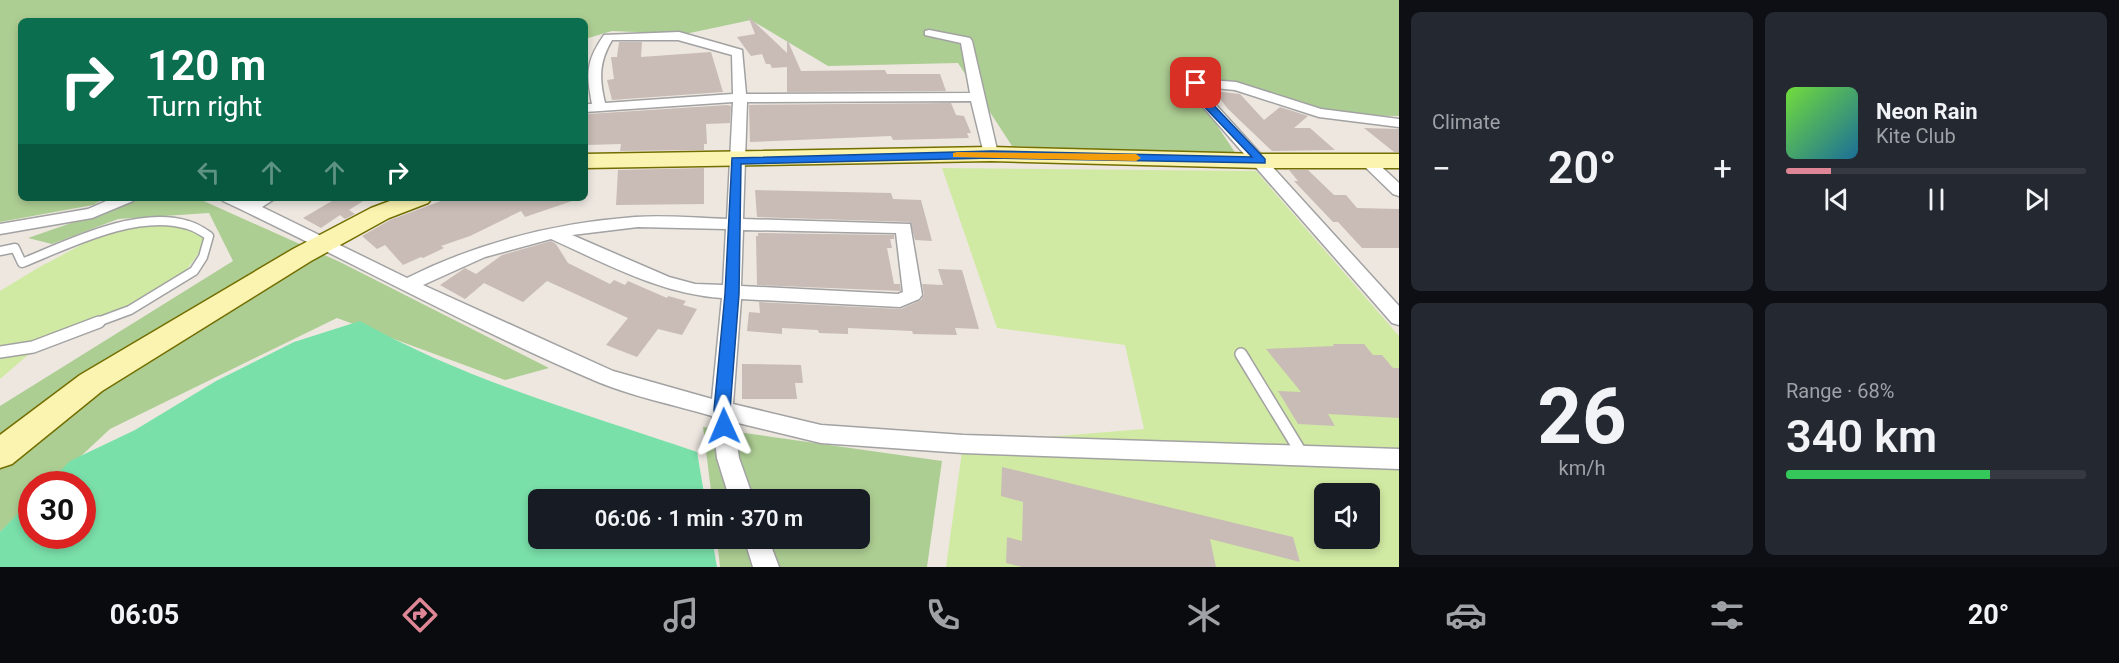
<!DOCTYPE html>
<meta charset="utf-8">
<style>
:root{--surface:#171b24;--page:#242831;--text:#f1f3f6;--muted:#9ea1a6;--line:#363941;--accent:#de8695}
body{margin:0;font-family:Roboto,sans-serif;background:var(--page);color:var(--text);height:100vh;display:flex;flex-direction:column;font-size:22px;white-space:nowrap}
*{box-sizing:border-box;margin:0}
p{font-size:20px;color:var(--muted)}
.icon{flex:none;width:33px;height:33px;fill:none;stroke:currentColor;stroke-width:2;stroke-linecap:round;stroke-linejoin:round}
.map{position:relative;flex:1;overflow:hidden}
.details{display:flex;flex-direction:column;gap:12px;padding:12px;background:#0d0f14;width:720px}
.details>*{flex:none}
.hud{position:absolute;left:18px;top:18px;width:570px;height:183px;border-radius:9px;box-shadow:0 3px 9px #0003;background:#0b6e4f;color:#fff;overflow:hidden}
.buttons{position:absolute;left:1314px;top:483px;display:grid;gap:12px}
.buttons a{display:grid;place-items:center;width:66px;height:66px;border-radius:9px;background:var(--surface);box-shadow:0 3px 9px #0003;font-size:30px}
.speed{position:absolute;left:18px;top:471px;display:flex;gap:12px;font-size:30px;font-weight:700;text-align:center}
.speed>*{display:grid;place-content:center;width:78px;height:78px;border-radius:50%;background:var(--surface);box-shadow:0 3px 9px #0003;line-height:1}
.speed .limit{border:9px solid #d22;background:#fff;color:#111}
.pin{position:absolute;display:grid;place-items:center;width:51px;height:51px;color:#fff;margin:-26px;border-radius:12px;box-shadow:0 3px 9px #0006}
.me{position:absolute;width:66px;margin:-33px;rotate:359deg;stroke-linejoin:round;filter:drop-shadow(0 0 4px #0008)}
.turn{display:flex;align-items:center;gap:21px;height:126px;padding:0 30px;font-size:27px}
.turn .icon{width:78px;height:78px;stroke-width:2.5}
.turn b{display:block;font-size:42px;line-height:51px}
.lanes{display:flex;align-items:center;height:57px;padding:0 30px;background:#0003;justify-content:center;gap:30px;direction:ltr}
.lanes .off{opacity:.35}
.big{font-size:45px;font-weight:600;line-height:1.1}
.details .card{flex:1;display:flex;flex-direction:column;justify-content:center;gap:9px;min-width:0;padding:0 21px;border-radius:9px;background:var(--page)}
.details .dial{align-items:center;gap:0}
.dial b{font-size:78px;line-height:1}
.song{display:flex;align-items:center;gap:18px}
.cover{width:72px;height:72px;border-radius:9px;background:linear-gradient(135deg,hsl(100 70% 55%),hsl(200 70% 35%))}
.played{height:6px;border-radius:3px;background:linear-gradient(90deg,var(--accent) 15%,var(--line) 15%)}
.keys{display:flex;justify-content:space-around;direction:ltr}
.heat{display:flex;justify-content:space-between;align-items:center;font-size:33px;direction:ltr}
.charge{height:9px;border-radius:4px;background:linear-gradient(90deg,#34c759 68%,var(--line) 0)}
.details .tiles{flex:1;display:grid;gap:12px;grid-template-columns:repeat(2,1fr)}
.trip{position:absolute;left:528px;top:489px;width:342px;height:60px;border-radius:9px;background:var(--surface);box-shadow:0 3px 9px #0003;font-weight:600;line-height:60px;text-align:center}
.tabs{display:flex;height:96px;justify-content:space-around;align-items:center;background:#090b0e;color:var(--muted)}
.tabs .icon{width:42px;height:42px}
.tabs .current{color:var(--accent)}
.tabs b{font-size:27px;color:var(--text)}
main{display:flex;flex:1;min-height:0}
.map>svg:first-child{display:block}
.grass{fill:#d1eaa3;fill-rule:evenodd}
.forest{fill:#adce93}
.pitch{fill:#7ae0aa}
.building{fill:#c9bcb6}
.lines{fill:none;stroke-linecap:round;stroke-linejoin:round}
.lane-far1-casing{stroke:#a2a2a2;stroke-width:11}
.lane-casing{stroke:#a2a2a2;stroke-width:14}
.street-casing{stroke:#a2a2a2;stroke-width:3}
.secondary-casing{stroke:#736e01;stroke-width:3}
.lane-far1{stroke:#fff;stroke-width:8}
.lane{stroke:#fff;stroke-width:11}
.street{fill:#fff;fill-rule:evenodd}
.secondary{fill:#fbf4b0;fill-rule:evenodd}
.route{fill:#1a73e8;stroke:#114b97;stroke-width:1.5}
.slow{fill:#f59e0b}
</style>
<main>
<div class="map">
<svg width="1399" height="567" viewBox="0 0 1399 567">
<rect width="100%" height="100%" fill="#ede7e0"/>
<path class="grass" d="M942,168L1256,171L1399,336V567H946L963,444L1144,429L1125,345L997,328ZM1324,494H1370V538H1324Z
M139,223L196,228L208,240L180,279L100,326L60,337L28,355L0,379V291L36,269L94,238Z"/>
<path class="forest" d="M0,0H1399V116L1317,115L1236,86L1189,83L1236,154L1012,146L958,63L828,66L751,20L685,34L612,31L585,39V21H21V198H105L93,205L0,222Z
M143,198H197L340,262L549,368L505,380L337,318L110,429L51,484H32L31,502L0,532V406L233,261L209,213L118,219L52,244L28,238Z
M703,427L942,461L927,567H720L717,539L860,538V500L712,499Z"/>
<path class="pitch" d="M360,321C465,380 583,413 697,452L705,499L538,500V538L712,539L717,567H0V532L31,500L32,536H82V484H47L70,461L135,430L216,381L294,342Z"/>
<path class="building" d="M748,16L787,53V39L801,71L885,70L887,74H940L946,91L787,92V67L772,68L770,64H766L762,54L751,56L737,37L755,34Z
M619,42H642L641,57L711,52L723,92L612,100L607,80L614,79L611,57H617Z
M1214,91L1240,94L1264,120L1280,107L1308,116L1294,128H1310L1335,150L1272,151L1228,109Z
M951,103L956,115L964,116L971,133H967L969,138L893,140L891,136L750,142L749,105Z
M727,105L731,106L730,123L706,124L707,144H704V150L620,151L621,144L586,145L588,114Z
M1364,128L1399,129V152H1394Z
M704,168V204L616,205L618,170Z
M1289,170H1308L1334,195H1346L1357,208L1399,209V248H1362L1338,222H1333L1294,181H1298Z
M755,190L891,193L893,199L921,200L932,241L915,240L910,222L757,217Z
M337,198H368L349,210L355,214L345,219L340,215L321,228L303,218Z
M449,198H572V201L525,217L521,211L470,236L441,246L444,248L423,258L421,257L403,265L385,245L377,249L362,236L390,220Z
M758,233L894,235V239H890L892,248H887L894,284H900L901,291L757,285L756,236H758Z
M551,241L556,244L568,263L610,284L614,280L625,285L628,281L667,298L668,296L686,301L683,305L697,309L682,335L658,329L637,357L606,345L628,318L547,281L523,302L484,283L465,299L440,285L465,268L476,274L502,255Z
M938,269L962,270L979,329L955,328L957,335L913,334L912,331L848,328V334L819,333L818,330L782,328V334L747,331L749,312L760,313L759,302L901,309L921,300L924,295L922,284L943,285Z
M1333,344H1364L1373,355H1382L1393,368H1399V418L1328,414L1335,426L1298,424L1278,391L1301,392L1266,349L1334,346Z
M742,364L801,365L803,383H795L797,399H742Z
M1002,467L1293,537L1300,562L1210,539L1216,567H1022L1006,563L1007,537L1022,541L1023,502L1001,496Z"/>
<g class="lines">
<defs>
<path id="lane-far1" d="M0,251L15,248L22,263C69,244 137,209 188,225C196,227 203,232 209,236L203,257L194,271L130,310L95,323"/>
<path id="lane" d="M0,352L33,347L99,322
M1241,354L1302,454"/>
<path id="street" d="M929,30L970,38L972,41L998,154L996,157H986L984,154L971,101L747,102L743,219L910,224L922,295L919,299L900,307L741,299L733,404L821,425L963,435L1399,449V469L963,453L821,443L734,422L739,458L754,500H730L717,458L712,416C675,405 634,397 598,382C470,328 349,260 223,201L221,198H242L249,201L255,198H276L262,207L407,278C479,242 555,223 635,217C665,215 697,218 727,219L733,102L585,112V104H592C586,73 586,61 604,35L679,32L742,50L746,94L970,93L961,43L925,35V31ZM612,40H678L732,55L733,94L605,103C599,78 599,62 612,40ZM638,227L726,229L723,285L695,284L669,277L572,235ZM743,230L896,233L903,292L898,294L741,286ZM551,239C607,264 661,294 722,298L712,399L613,371L423,285L485,257Z
M1196,79L1236,82L1321,109L1399,119V127L1319,117L1235,90L1204,87L1207,95L1399,306V325L1392,323L1196,99L1190,83Z
M1367,157L1372,158L1399,183V196L1393,194L1362,164L1360,161L1362,158Z
M113,198H135L133,201L92,218L0,234V224L88,209Z
M744,538H768L779,567H753Z"/>
<path id="secondary" d="M991,147L1261,154H1399V168H1261L991,161L585,168V154Z
M398,198H432L428,203L389,218L311,261L102,391L12,464L0,468V435L80,375L293,249L371,208Z"/>
</defs>
<use href="#lane-far1" class="lane-far1-casing"/>
<use href="#lane" class="lane-casing"/>
<use href="#street" class="street-casing"/>
<use href="#secondary" class="secondary-casing"/>
<use href="#lane-far1" class="lane-far1"/>
<use href="#lane" class="lane"/>
<use href="#street" class="street"/>
<use href="#secondary" class="secondary"/>
</g>
<path class="route" d="M1193,81H1200L1205,96L1265,159V163L991,158L741,164L739,294L730,410L732,426L730,430L724,432L718,430L714,410L725,294L732,158L991,151L1252,157L1197,99L1192,83Z"/>
<path class="slow" d="M957,152L1136,154L1141,158L1136,161L953,157V153Z"/>
</svg>
<div class="buttons">
<a><svg class="icon" aria-label="sound" viewBox="0 0 24 24"><path d="M4 9h4l5-4v14l-5-4H4zM17 9q2 3 0 6"/></svg></a>
</div>
<div class="speed"><div class="limit">30</div></div>
<div class="pin" style="left:1196px;top:83px;background:#d93025"><svg class="icon" aria-label="arrive" viewBox="0 0 24 24"><path d="M6 21V4h12l-3 4 3 4H6"/></svg></div>
<svg class="me" style="left:724px;top:426px" viewBox="-20 -20 40 40"><path d="M0-17L14 15 0 8-14 15z" fill="#1a73e8" stroke="#fff" stroke-width="4"/></svg>
<div class="trip">06:06 · 1 min · 370 m</div>
<div class="hud">
<div class="turn"><svg class="icon" aria-label="right" viewBox="0 0 24 24"><path d="M7 20v-9h11M14 6l5 5-5 5"/></svg><div><b>120 m</b>Turn right</div></div>
<div class="lanes"><svg class="icon off" aria-label="left" viewBox="0 0 24 24"><path d="M17 20v-9H6M10 6l-5 5 5 5"/></svg><svg class="icon off" aria-label="ahead" viewBox="0 0 24 24"><path d="M12 20V5M6 11l6-6 6 6"/></svg><svg class="icon off" aria-label="ahead" viewBox="0 0 24 24"><path d="M12 20V5M6 11l6-6 6 6"/></svg><svg class="icon" aria-label="right" viewBox="0 0 24 24"><path d="M7 20v-9h11M14 6l5 5-5 5"/></svg></div>
</div>
</div>
<section class="details">
<div class="tiles">
<div class="card"><p>Climate</p>
<div class="heat"><a>−</a><b class="big">20°</b><a>+</a></div>
</div>
<div class="card">
<div class="song"><i class="cover"></i><div><b>Neon Rain</b><p>Kite Club</p></div></div>
<div class="played"></div>
<div class="keys"><svg class="icon" aria-label="previous" viewBox="0 0 24 24"><path d="M18 5L8 12l10 7zM5 5v14"/></svg><svg class="icon" aria-label="pause" viewBox="0 0 24 24"><path d="M8 5v14M16 5v14"/></svg><svg class="icon" aria-label="next" viewBox="0 0 24 24"><path d="M6 5l10 7-10 7zM19 5v14"/></svg></div>
</div>
<div class="card dial"><b>26</b><p>km/h</p></div>
<div class="card"><p>Range · 68%</p><b class="big">340 km</b><div class="charge"></div></div>
</div>
</section>
</main>
<nav class="tabs">
<b>06:05</b>
<svg class="icon current" aria-label="directions" viewBox="0 0 24 24"><path d="M12 3l9 9-9 9-9-9zM9 14v-3h6M13 9l2 2-2 2"/></svg>
<svg class="icon" aria-label="music" viewBox="0 0 24 24"><path d="M9 18V5l10-2v13"/><circle cx="6" cy="18" r="3"/><circle cx="16" cy="16" r="3"/></svg>
<svg class="icon" aria-label="phone" viewBox="0 0 24 24"><path d="M5 4h4l2 5-3 2q2 4 5 5l2-3 5 2v4C11 20 4 13 5 4z"/></svg>
<svg class="icon" aria-label="climate" viewBox="0 0 24 24"><path d="M12 3v18M4 7l16 10M4 17L20 7"/></svg>
<svg class="icon" aria-label="car" viewBox="0 0 24 24"><path d="M5 17H2v-5l4-1 3-4h7l3 4 3 1v5h-3M9 17h6M6 11h13"/><circle cx="7" cy="17" r="2"/><circle cx="17" cy="17" r="2"/></svg>
<svg class="icon" aria-label="filters" viewBox="0 0 24 24"><path d="M4 7h16M4 17h16"/><circle cx="9" cy="7" r="2"/><circle cx="15" cy="17" r="2"/></svg>
<b>20°</b>
</nav>
